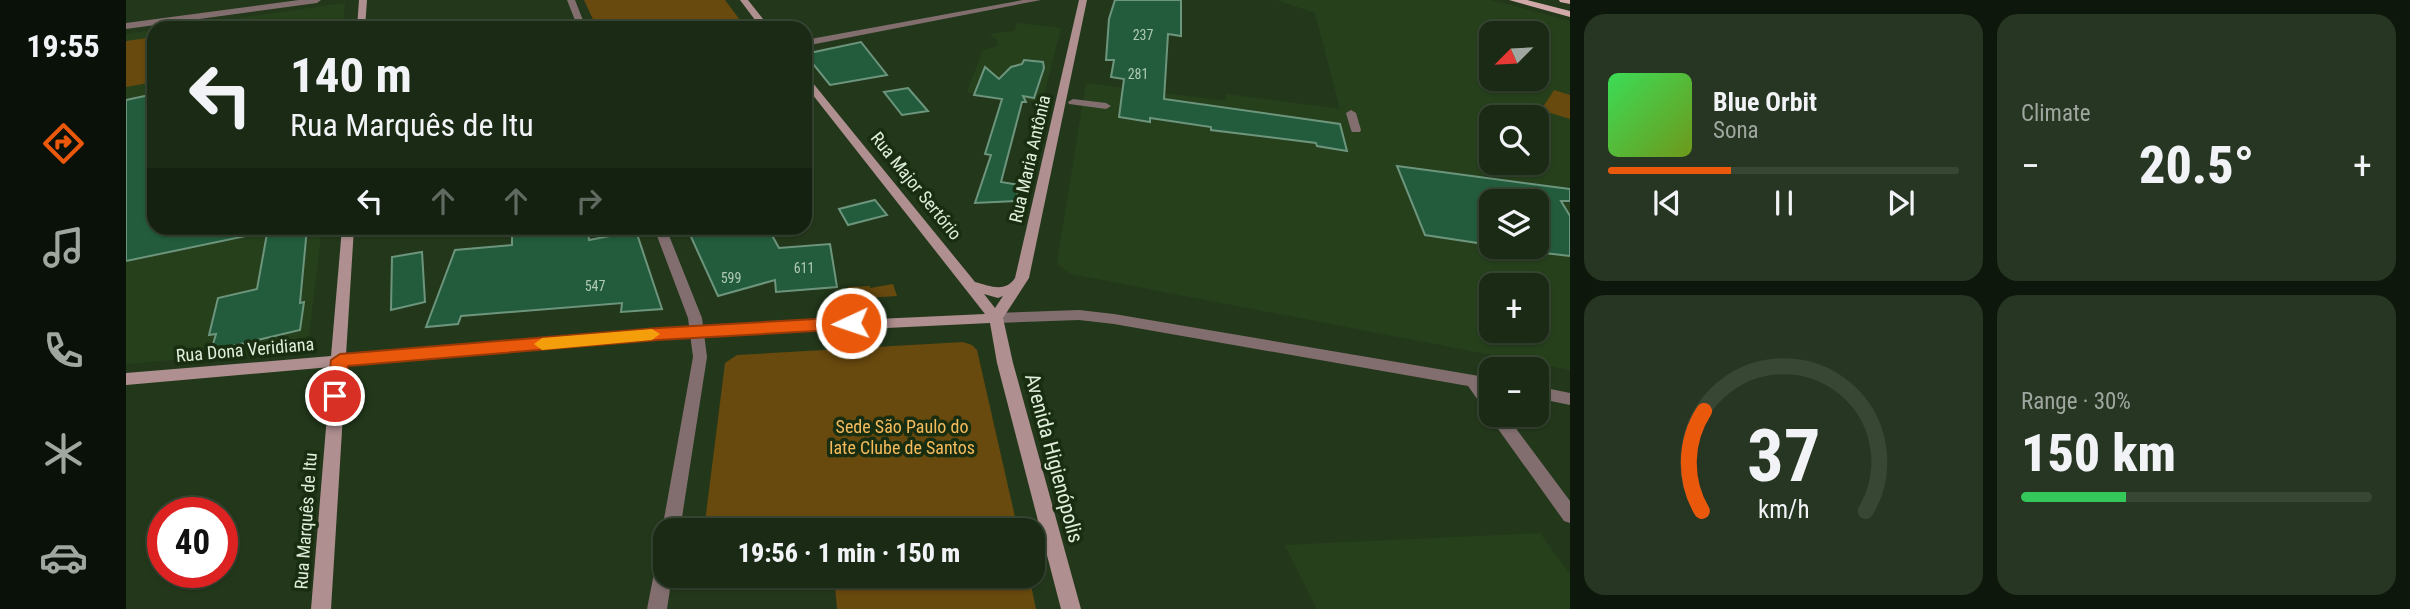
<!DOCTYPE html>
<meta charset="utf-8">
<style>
:root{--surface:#1a2a14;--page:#273622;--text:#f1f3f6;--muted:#9fa7a0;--line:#384634;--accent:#ea580c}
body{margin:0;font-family:"Roboto Condensed",sans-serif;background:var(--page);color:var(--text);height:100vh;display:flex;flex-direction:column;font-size:26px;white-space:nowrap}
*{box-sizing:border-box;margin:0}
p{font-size:23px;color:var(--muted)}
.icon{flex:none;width:38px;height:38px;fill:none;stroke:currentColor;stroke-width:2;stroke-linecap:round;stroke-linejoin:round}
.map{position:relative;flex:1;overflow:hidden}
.side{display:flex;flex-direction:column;gap:14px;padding:14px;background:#0e170b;width:840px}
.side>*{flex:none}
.guide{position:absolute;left:21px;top:21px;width:665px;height:214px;border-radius:21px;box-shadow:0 2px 5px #0004,0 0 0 2px var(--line);background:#1a2a14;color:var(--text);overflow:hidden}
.needle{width:46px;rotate:246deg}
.tools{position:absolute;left:1353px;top:21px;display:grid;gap:14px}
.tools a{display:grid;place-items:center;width:70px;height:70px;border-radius:14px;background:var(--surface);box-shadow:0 2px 5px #0004,0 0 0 2px var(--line);font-size:35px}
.speed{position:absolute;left:21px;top:497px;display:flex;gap:14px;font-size:35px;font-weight:700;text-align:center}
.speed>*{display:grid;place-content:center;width:91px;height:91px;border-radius:50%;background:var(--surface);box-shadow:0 2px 5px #0004,0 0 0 2px var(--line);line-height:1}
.speed .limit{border:10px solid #d22;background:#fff;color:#111}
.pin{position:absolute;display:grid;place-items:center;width:60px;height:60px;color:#fff;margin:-30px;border:4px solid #fff;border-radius:50%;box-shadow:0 2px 7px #0007}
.me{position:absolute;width:77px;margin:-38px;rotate:267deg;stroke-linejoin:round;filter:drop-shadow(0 0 5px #0008)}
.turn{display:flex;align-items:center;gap:24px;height:147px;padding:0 28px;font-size:32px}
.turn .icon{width:91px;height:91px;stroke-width:2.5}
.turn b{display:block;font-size:49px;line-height:60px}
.lanes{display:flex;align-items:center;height:66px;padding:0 28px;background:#0003;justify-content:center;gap:35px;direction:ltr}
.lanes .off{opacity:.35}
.big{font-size:52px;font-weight:800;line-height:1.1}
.side .tile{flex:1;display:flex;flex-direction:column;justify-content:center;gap:10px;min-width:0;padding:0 24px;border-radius:21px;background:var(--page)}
.side .dial{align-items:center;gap:0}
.dial svg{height:182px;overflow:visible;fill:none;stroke:var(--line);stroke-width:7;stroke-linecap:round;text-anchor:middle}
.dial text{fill:var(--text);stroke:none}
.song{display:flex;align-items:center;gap:21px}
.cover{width:84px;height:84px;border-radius:10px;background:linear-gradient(135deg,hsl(130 70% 55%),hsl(80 70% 35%))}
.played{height:7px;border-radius:4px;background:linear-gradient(90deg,var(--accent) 35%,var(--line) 35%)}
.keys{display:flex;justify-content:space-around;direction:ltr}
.heat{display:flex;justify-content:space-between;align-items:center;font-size:38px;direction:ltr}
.charge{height:10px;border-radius:5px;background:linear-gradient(90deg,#34c759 30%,var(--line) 0)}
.side .tiles{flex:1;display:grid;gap:14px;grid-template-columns:repeat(2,1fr)}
.trip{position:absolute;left:527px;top:518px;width:392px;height:70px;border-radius:21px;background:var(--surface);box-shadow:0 2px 5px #0004,0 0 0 2px var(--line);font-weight:800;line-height:70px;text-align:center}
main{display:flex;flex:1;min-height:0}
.tab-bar{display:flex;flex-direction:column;width:126px;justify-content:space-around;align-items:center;background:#0a1108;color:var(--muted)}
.tab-bar .icon{width:49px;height:49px}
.tab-bar .current{color:var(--accent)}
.tab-bar b{font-size:32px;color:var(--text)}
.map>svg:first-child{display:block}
.built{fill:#26401c;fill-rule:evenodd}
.green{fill:#68490e}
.building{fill:#225c3d;stroke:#6d957d;stroke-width:2}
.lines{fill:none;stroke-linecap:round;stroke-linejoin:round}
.street{fill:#826e6e;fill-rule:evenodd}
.secondary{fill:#af8f90;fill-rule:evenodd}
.primary{fill:#d2a9a9;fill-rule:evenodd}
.route{fill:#ea580c;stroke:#983908;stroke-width:2}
.slow{fill:#f59e0b}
.labels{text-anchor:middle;stroke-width:7;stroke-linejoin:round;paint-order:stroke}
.number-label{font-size:14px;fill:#b0cab4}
.street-label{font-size:18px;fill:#e0eedb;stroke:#192e11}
.park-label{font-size:18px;fill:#f6bb5c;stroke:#192e11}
.near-street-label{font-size:21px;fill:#e0eedb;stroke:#192e11}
</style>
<main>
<nav class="tab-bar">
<b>19:55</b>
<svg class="icon current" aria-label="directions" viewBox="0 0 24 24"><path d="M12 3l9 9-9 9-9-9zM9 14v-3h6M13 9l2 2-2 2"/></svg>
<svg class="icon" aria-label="music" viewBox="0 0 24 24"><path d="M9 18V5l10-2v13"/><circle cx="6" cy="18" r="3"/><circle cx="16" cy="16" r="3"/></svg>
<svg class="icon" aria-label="phone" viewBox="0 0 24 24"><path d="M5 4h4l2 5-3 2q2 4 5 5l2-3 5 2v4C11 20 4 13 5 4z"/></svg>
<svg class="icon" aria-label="climate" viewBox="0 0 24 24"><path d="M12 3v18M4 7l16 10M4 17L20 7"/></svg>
<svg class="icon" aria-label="car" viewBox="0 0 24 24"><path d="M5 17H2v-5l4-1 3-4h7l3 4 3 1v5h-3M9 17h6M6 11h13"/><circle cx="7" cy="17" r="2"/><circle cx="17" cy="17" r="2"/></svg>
</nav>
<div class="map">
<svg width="1444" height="609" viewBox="0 0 1444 609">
<rect width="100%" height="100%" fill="#23381b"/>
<path class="built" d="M1150,0H1365L1444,21V370L945,274L931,263L960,83L1100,101V94L1214,109L1189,13ZM1365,33H1410V79H1365ZM1365,117H1410V163H1365ZM1365,201H1410V247H1365ZM1365,285H1410V331H1365Z
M219,3L217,28H43L212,4Z
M891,23L935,28L916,103L841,92L857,50L872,46L871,40L863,34L888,31Z
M28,30V228H196L183,335L157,350L0,364V34Z
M1414,533L1444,575V609H1191L1159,545Z"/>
<path class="green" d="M458,0H599L620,28H471Z
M28,37V82L0,87V41Z
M1428,90L1444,95V119L1415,110Z
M767,284L771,296L723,299L722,287L744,286V288Z
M837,342L846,345L851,350L892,530H578L599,363L611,355Z
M708,576H903L910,609H711Z"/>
<path class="building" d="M989,0H1055V36L1042,34L1038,99L1214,124L1221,151L1191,146L1190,143L1085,130V127L1024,118V122L993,117L998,79L985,77L988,60H980L983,19Z
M735,42L761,75L704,85L679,54Z
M898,60L917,62L918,68L908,98L897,96L900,102H896L875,182L893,185L890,201L849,203L865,155L859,154L876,99L848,95L859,67L873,79L885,67L896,64Z
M782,88L802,111L776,115L758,92Z
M28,94V228H120V236L0,261V100Z
M1271,166L1444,189V201H1435L1444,216V256L1410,252V201H1365V245L1299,235Z
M749,200L761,215L722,225L713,209Z
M142,228H181L174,303L178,302L174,330L85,351L90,334L83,335L92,298L131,289Z
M386,228H462L463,240L510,231L536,309L495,312L496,303L335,316L332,324L300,327L329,250L386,245Z
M561,228H642L653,248L704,244L711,287L650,292L649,280L592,296Z
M296,252L299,302L265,310L266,257Z"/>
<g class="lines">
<path class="street" d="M173,0H195L191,3L0,29V23Z
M441,0H449L460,28H452Z
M897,0H915L679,46V40Z
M947,99L980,103L985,106L980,109L943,104L942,102Z
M1225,110L1230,113L1235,130L1234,132H1226L1225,130L1220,113Z
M528,228H540L576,318L581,357L554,530H539V536L536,530L567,357L562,318Z
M953,310L988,314L1365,378V390L1361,389L1365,394V415H1380L1444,501V523L1438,521L1365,419L1363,415L1365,412L1359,410L1342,386L988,324L953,320L870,323L863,318L870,313Z
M1410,386L1444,393V405L1410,398Z
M539,554V576H546L541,609H521L530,563L532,557Z"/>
<path class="secondary" d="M233,0H241L239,28H231Z
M614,0H622L644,28H635Z
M953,0H961L903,278L877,318L887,363L955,609H935L871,363L864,323L532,339L220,366L205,609H185L205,367L0,385V373L205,356L216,228H228L220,355L532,329L859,314L679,85V76L682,77L849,282C864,286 879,293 889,278ZM858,294L872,298L877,296L869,308Z"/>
<path class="primary" d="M1383,0H1401L1444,11V17Z
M1433,0H1444V4L1434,2Z"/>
</g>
<path class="route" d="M725,317L733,323L725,329L532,340L222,366L216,401H203L201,396L205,360L214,354L532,328Z"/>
<path class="slow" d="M526,329L534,334L526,340L416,350L408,344L416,338Z"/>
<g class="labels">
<g class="number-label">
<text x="1017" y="40">237</text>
<text x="1012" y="79">281</text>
<text x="678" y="273">611</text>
<text x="605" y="283">599</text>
<text x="469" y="291">547</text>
</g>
<g class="street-label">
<text transform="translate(904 159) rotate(-77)" y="6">Rua Maria Antônia</text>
<text transform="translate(790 186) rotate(51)" y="6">Rua Major Sertório</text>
<text transform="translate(119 350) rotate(-5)" y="6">Rua Dona Veridiana</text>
<text transform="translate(180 521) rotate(-86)" y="6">Rua Marquês de Itu</text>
</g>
<g class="park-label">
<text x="776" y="433">Sede São Paulo do<tspan x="776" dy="21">Iate Clube de Santos</tspan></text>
</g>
<g class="near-street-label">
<text transform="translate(928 458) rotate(75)" y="7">Avenida Higienópolis</text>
</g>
</g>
</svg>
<div class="tools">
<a><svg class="needle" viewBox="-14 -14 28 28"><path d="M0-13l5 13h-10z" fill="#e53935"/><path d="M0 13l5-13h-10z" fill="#9fa7a0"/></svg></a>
<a><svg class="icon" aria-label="search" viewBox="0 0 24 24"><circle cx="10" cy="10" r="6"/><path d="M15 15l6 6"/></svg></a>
<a><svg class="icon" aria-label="layers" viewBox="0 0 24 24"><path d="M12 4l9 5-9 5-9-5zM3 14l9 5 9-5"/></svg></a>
<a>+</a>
<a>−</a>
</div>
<div class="speed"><div class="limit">40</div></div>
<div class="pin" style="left:209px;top:396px;background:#d93025"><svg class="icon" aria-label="arrive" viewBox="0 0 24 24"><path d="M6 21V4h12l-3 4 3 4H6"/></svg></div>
<svg class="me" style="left:725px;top:323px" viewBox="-20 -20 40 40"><circle r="17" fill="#ea580c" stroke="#fff" stroke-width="3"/><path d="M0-11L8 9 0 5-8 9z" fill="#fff"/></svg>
<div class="trip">19:56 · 1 min · 150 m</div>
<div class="guide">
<div class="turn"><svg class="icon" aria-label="left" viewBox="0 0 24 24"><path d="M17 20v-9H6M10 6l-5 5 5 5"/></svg><div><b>140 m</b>Rua Marquês de Itu</div></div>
<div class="lanes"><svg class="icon" aria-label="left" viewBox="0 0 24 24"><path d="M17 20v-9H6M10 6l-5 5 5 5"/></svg><svg class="icon off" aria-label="ahead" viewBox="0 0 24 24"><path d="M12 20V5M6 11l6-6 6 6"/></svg><svg class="icon off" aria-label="ahead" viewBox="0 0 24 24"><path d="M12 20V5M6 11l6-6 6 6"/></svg><svg class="icon off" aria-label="right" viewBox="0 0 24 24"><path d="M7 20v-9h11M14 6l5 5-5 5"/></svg></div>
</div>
</div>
<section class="side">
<div class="tiles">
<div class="tile">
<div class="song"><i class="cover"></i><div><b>Blue Orbit</b><p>Sona</p></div></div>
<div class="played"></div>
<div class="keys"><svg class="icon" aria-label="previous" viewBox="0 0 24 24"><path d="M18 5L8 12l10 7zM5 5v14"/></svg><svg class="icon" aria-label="pause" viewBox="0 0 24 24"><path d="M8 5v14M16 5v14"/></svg><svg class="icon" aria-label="next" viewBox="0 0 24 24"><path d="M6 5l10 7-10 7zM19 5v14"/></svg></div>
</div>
<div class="tile"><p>Climate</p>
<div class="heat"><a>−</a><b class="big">20.5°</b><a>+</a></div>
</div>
<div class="tile dial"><svg viewBox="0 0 100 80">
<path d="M14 69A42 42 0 1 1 86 69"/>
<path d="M14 69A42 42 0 0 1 15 25" stroke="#ea580c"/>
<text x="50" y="56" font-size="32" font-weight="700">37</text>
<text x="50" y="72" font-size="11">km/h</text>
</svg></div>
<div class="tile"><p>Range · 30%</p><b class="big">150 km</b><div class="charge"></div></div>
</div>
</section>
</main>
